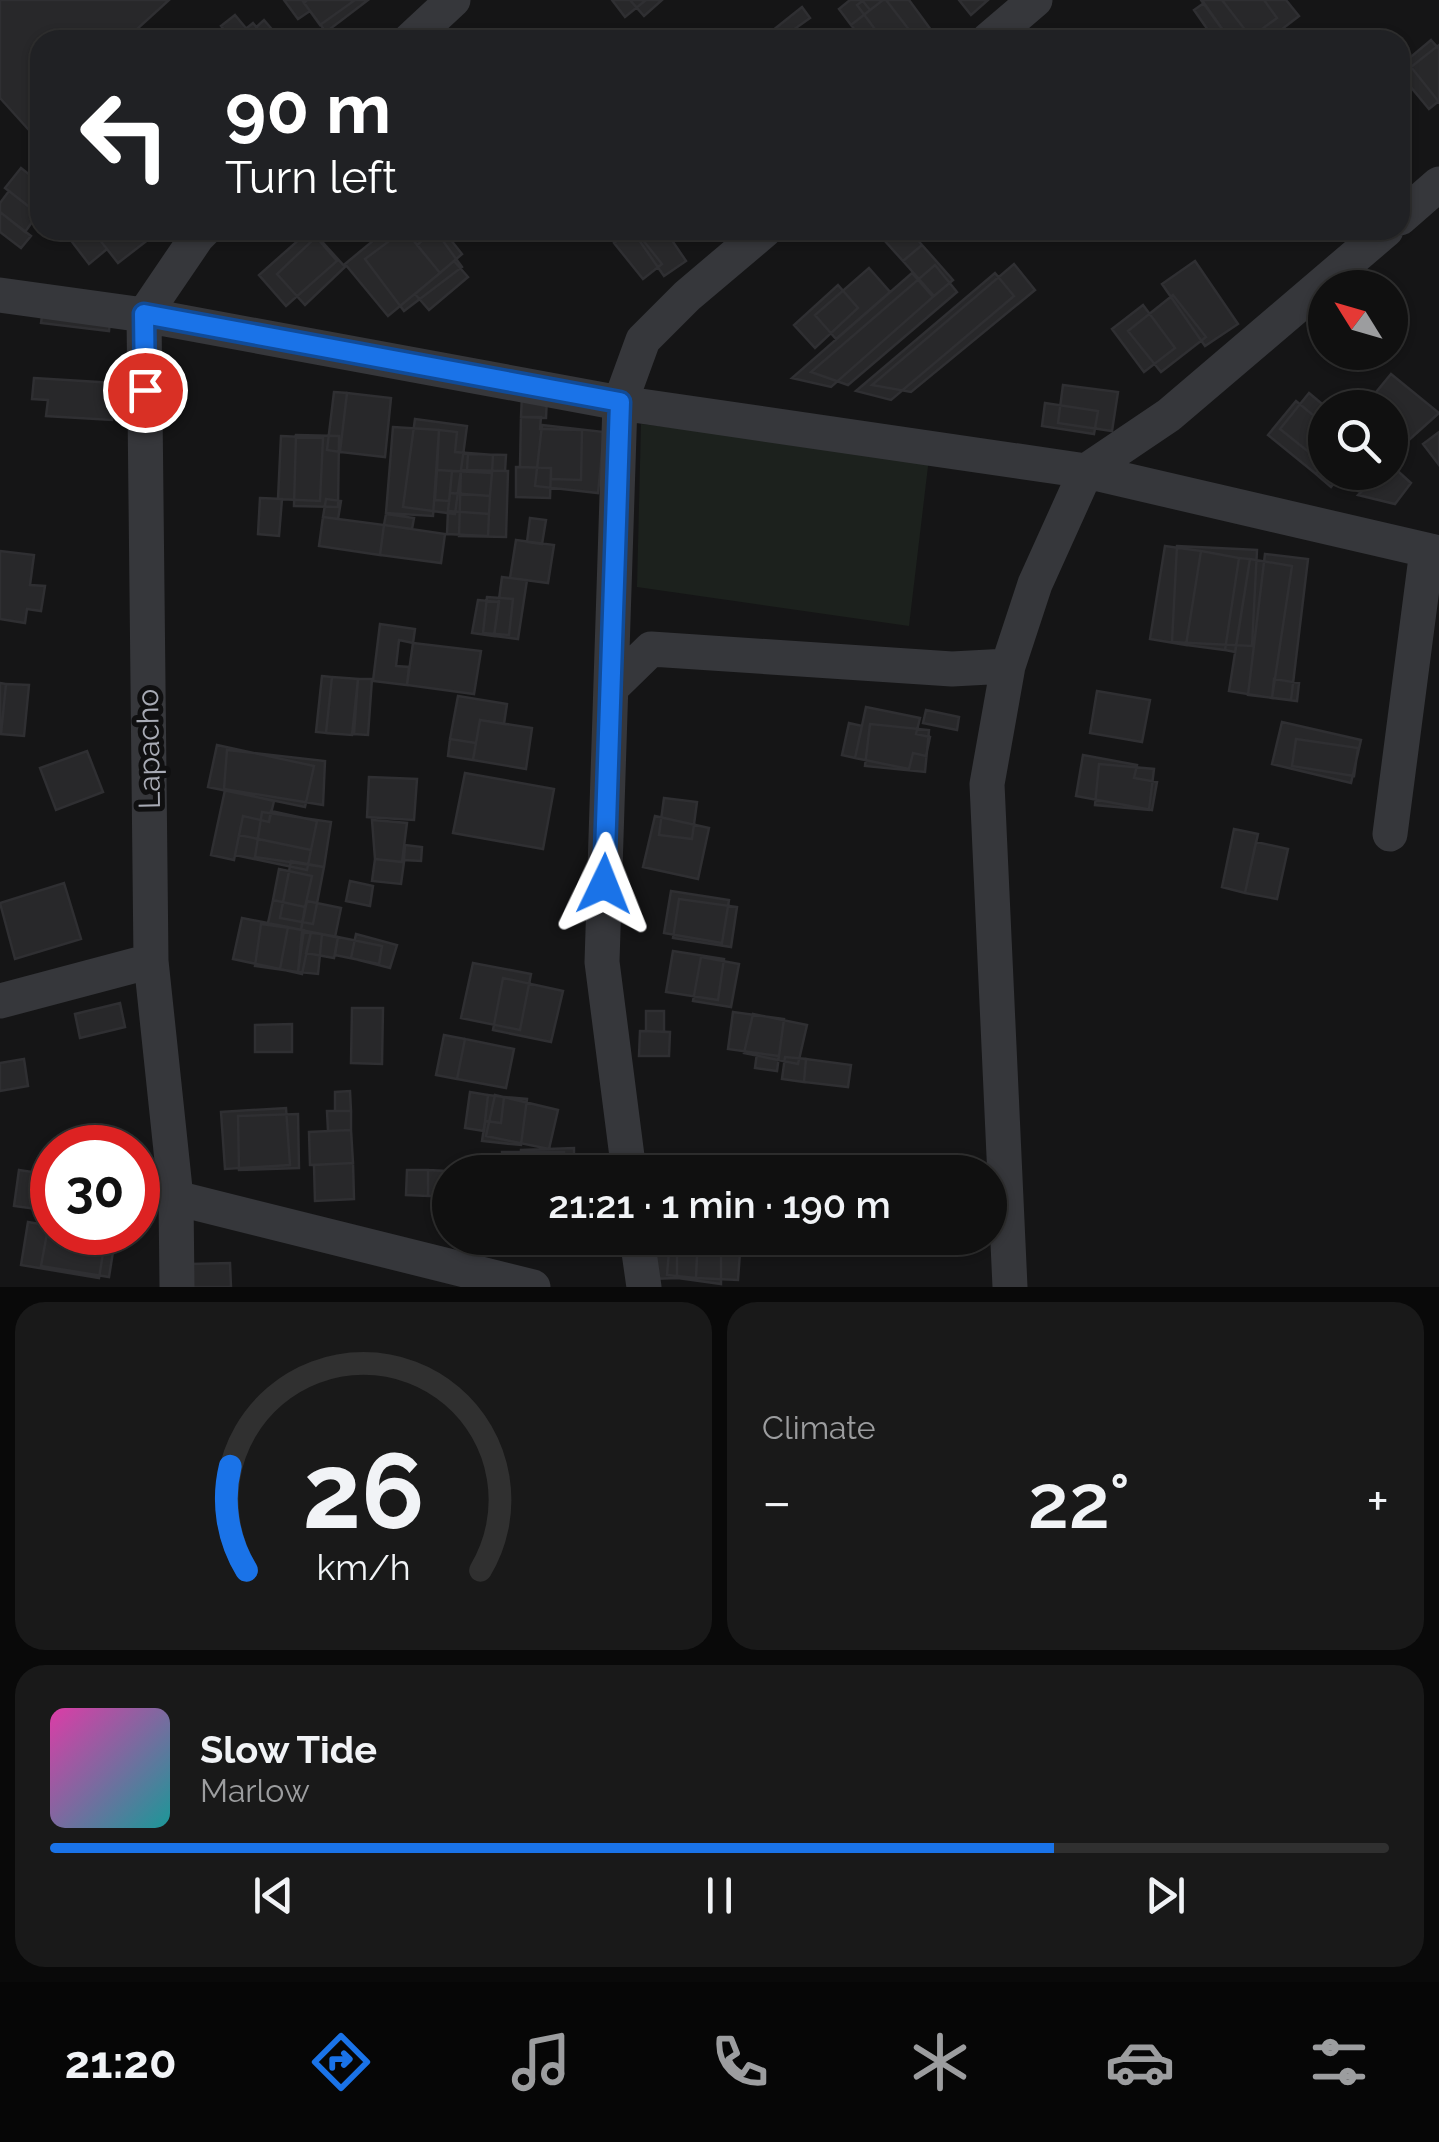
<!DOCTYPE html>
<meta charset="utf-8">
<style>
:root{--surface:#101010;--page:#191919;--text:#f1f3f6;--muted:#9c9d9f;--line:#303030;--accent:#1a73e8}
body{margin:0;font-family:Raleway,sans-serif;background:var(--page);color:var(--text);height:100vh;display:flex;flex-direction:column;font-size:38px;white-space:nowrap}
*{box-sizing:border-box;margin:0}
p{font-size:32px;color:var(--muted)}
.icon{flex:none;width:55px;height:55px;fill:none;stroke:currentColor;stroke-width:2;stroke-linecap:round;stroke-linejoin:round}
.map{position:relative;height:1287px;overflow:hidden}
.drawer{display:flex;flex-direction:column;gap:15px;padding:15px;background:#090909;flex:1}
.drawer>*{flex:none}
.banner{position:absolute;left:30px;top:30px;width:1380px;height:210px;border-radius:30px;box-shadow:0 2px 8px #0004,0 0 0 2px var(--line);background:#202124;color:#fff;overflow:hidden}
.needle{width:65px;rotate:307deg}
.controls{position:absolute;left:1308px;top:270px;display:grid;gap:20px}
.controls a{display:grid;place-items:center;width:100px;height:100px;border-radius:50%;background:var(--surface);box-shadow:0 2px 8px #0004,0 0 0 2px var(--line);font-size:50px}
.speed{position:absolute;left:30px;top:1125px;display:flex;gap:20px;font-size:50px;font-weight:700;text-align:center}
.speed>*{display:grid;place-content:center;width:130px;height:130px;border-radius:50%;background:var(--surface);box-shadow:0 2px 8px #0004,0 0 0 2px var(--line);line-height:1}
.speed .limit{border:15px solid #d22;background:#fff;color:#111}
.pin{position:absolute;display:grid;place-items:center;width:85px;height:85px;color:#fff;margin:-42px;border:5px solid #fff;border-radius:50%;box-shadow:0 2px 10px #0007}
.me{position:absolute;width:110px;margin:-55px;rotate:2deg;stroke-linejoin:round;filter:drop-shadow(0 0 8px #0008)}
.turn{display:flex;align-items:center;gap:35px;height:210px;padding:0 30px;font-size:45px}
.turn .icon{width:130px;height:130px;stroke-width:2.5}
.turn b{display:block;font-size:70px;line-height:85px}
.big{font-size:75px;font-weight:600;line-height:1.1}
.drawer .widget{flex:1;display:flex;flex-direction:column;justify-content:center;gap:15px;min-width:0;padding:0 35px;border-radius:30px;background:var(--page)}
.drawer .dial{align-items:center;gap:0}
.dial svg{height:260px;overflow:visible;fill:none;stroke:var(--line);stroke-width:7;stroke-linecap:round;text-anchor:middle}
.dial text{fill:var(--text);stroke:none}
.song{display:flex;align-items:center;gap:30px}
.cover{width:120px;height:120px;border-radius:15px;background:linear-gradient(135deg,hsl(320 70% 55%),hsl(180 70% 35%))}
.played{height:10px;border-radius:5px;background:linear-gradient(90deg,var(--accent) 75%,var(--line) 75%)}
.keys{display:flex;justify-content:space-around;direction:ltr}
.heat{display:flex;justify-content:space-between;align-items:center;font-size:55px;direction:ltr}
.drawer .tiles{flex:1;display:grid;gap:15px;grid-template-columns:1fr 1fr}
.widget:last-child{grid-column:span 2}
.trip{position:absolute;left:432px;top:1155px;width:575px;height:100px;border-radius:50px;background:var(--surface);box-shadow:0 2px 8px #0004,0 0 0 2px var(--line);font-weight:600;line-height:100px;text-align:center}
.tab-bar{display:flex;height:160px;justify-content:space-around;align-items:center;background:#060606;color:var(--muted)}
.tab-bar .icon{width:70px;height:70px}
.tab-bar .on{color:var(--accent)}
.tab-bar b{font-size:45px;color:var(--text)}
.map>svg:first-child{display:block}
.green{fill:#1c211d}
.building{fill:#28282a;stroke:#2f2f32;stroke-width:2.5}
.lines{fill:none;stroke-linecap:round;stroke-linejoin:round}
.minor{stroke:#36373b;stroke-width:35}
.route-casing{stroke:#114b97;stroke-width:25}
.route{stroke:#1a73e8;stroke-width:18}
.labels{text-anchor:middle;stroke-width:10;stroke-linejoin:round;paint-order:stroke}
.street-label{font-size:30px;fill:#a8abb5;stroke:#101011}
</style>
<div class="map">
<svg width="1439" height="1287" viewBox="0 0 1439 1287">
<rect width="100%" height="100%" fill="#151516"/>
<path class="green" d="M641,424L929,458L909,626L637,587Z"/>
<path class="building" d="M0,0H169L125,40H40V117L28,129L0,98Z
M284,0H302L310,11L298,19Z
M302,0H355L320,25Z
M307,0H368L326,32L304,3Z
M612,0H646L625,17Z
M630,0H662L644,16Z
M850,0H862L870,10L851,25L839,9Z
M864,0H909L934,34L926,40H883L857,5Z
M883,0H886L917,40H863L851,25Z
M959,0H988L971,15Z
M1201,0H1264L1277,18L1247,40H1230Z
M1222,0H1286L1299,16L1268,40H1253Z
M1204,3L1230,40H1215L1194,10Z
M802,7L810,18L779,40L772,31Z
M235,15L250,33L241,40H232L221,26Z
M264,20L281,40H241L250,33Z
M253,23L266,39L264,40H249L242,32Z
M1431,40L1439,49V101L1429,109L1400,74V66Z
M1439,45V102L1411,67Z
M21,168L40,183V215L5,188Z
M9,191L38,214L25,232L0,212V203Z
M0,212L31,236L21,248L0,232Z
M63,230H92L107,249L89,264Z
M92,230H142L149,239L118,263Z
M310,230L337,261L286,306L259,275Z
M386,230H405L440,273L388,316L345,264Z
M404,230H435L462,267L404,311L365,259Z
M405,230H435L417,245Z
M435,230H443L462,254L440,273L417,245Z
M631,230H635L662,264L643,279L614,243Z
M632,230H665L686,261L664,276Z
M875,230H909L922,245L903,261Z
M317,236L345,267L305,305L277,274Z
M922,245L953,280L934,296L903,261Z
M454,261L468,277L429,310L415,294Z
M1195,261L1238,324L1205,346L1162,284Z
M1014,264L1035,290L911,392L872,385Z
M935,265L957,292L848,385L811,372Z
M869,268L890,292L836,339L815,315Z
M912,273L933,297L831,387L792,378Z
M995,273L1014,296L891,400L856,391Z
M838,285L858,308L815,348L794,325Z
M1173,295L1206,337L1161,372L1128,331Z
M44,303L111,310L109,331L41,323Z
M1143,305L1175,348L1144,372L1112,329Z
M1391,374L1439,413L1390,457V408H1363Z
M34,378L114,383L112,420L46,416L48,400L32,399Z
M1063,385L1118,392L1112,431L1058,423Z
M334,392L347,393L340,452L327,450Z
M347,393L391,398L385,457L340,452Z
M1309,393L1327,408H1325V465L1280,429Z
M522,396L547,397L546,418L521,417Z
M1296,401L1325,425V463L1316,474L1268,435Z
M1045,403L1098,411L1094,434L1042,426Z
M521,417H541L540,429L582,430L581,480L551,479V468L520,467Z
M415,419L467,426L455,514L403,507Z
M542,425L604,432L598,493L535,486Z
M393,427L439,430L433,516L386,513Z
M439,430L457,432L455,452L493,455L492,473L437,470Z
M1439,432V465L1423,444Z
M296,435L339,436L338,507L294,506Z
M281,436L323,438L320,501L278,499Z
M468,454L506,455L505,471L467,470Z
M1325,463V472H1373L1358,491L1340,476L1331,487L1316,474Z
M1390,464L1411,483L1395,504L1358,495L1381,472H1390Z
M516,467L551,468L550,498L516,497Z
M437,470L452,471L449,501L435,500Z
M461,470L508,471L506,537L459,536Z
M452,471L492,473L490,496L450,493Z
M450,493L490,496L489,514L448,511Z
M260,498L282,499L279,536L258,534Z
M326,499L341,501L338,519L323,517Z
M448,511L489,514L488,536L447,534Z
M386,514L414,518L412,529L384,525Z
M323,517L384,525L380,555L319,546Z
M530,518L546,520L542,544L527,542Z
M384,525L445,534L441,563L380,555Z
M516,540L554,545L548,583L510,578Z
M1165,546L1201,551L1186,645L1150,639Z
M1177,546L1257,550L1252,646L1172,642Z
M0,551L34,555L30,585L45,586L41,611L27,609L25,623L0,619Z
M1201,551L1239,558L1225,650L1186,645Z
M1265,554L1308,559L1291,700L1248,695Z
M1239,558L1250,559L1235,652L1225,650Z
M1250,559L1292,566L1272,698L1229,691Z
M502,577L527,580L518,639L494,636Z
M487,597L513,599L509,635L483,633Z
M478,600L499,602L494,636L472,633Z
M380,624L415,629L413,643L399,640L396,666L409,667L407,685L373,681Z
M413,643L481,651L474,694L407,685Z
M322,676L332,677L326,733L316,732Z
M332,677L358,679L352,735L326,733Z
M358,679H372L368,735L354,734Z
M1274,679L1299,683L1297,701L1272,698Z
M0,683L6,684L1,734H0Z
M6,684L29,685L24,736L1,734Z
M1097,691L1150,700L1142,742L1090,733Z
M458,696L507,704L504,724L480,720L476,743L450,739Z
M866,707L920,718L916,734L930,737L926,756L913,753L909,769L855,758Z
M926,710L959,717L957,730L923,723Z
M480,720L532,728L526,769L473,760Z
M1282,722L1361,740L1351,783L1272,764Z
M849,723L862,726L855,758L842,755Z
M870,724L929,730L925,772L865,766Z
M450,739L476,743L473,760L448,756Z
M1296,739L1358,748L1354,776L1292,766Z
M217,745L314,766L305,807L208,787Z
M227,750L325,761L323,805L224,789Z
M87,751L103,792L56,810L40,768Z
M1083,755L1137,765L1134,778L1157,782L1152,810L1076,796Z
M1099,764L1154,769L1149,810L1095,805Z
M465,773L554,789L543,849L453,833Z
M369,777L417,779L414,820L367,817Z
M225,790L274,801L269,822L243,816L234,860L211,855Z
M664,798L697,802L692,839L659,835Z
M271,811L317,821L311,850L239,835L243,816L269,822Z
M262,812L331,822L324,867L255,857Z
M655,816L709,828L698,879L643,867Z
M372,820L407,823L402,862L375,859Z
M1234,829L1258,834L1245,893L1222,887Z
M239,835L311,850L307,870L235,855Z
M1256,842L1288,849L1277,899L1245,893Z
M405,845L422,847L421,861L404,860Z
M375,859L404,862L401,884L372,881Z
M291,861L324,867L313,924L280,918Z
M279,869L312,876L305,907L273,900Z
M350,881L373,886L370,906L346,901Z
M64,883L81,939L15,959L0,903Z
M671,891L729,900L722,943L664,933Z
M679,899L737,907L731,947L673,938Z
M273,900L305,907L301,930L268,923Z
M307,901L341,908L335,937L301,930Z
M242,918L288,927L280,969L233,959Z
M261,924L304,930L298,972L255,966Z
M288,927L311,932L302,974L280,969Z
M302,932L322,934L318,974L298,972Z
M311,932L338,937L334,958L306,953Z
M356,934L397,945L390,968L351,958Z
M338,937L382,946L379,964L335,955Z
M673,951L724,959L718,1000L666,992Z
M701,957L739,964L731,1007L693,1001Z
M473,963L531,974L520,1030L461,1018Z
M503,978L563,991L551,1042L493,1030Z
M120,1003L125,1027L80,1038L75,1014Z
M352,1008H383L382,1064L351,1063Z
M646,1011H664V1032L646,1031Z
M733,1012L784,1019L779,1056L728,1049Z
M753,1014L807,1025L798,1064L744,1053Z
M292,1024V1052H255V1025Z
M640,1031L670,1032L669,1056H639Z
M444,1035L465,1039L457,1079L436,1075Z
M465,1039L514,1049L506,1088L457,1079Z
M757,1053L779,1056L777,1071L755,1068Z
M785,1057L806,1059L804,1082L782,1079Z
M24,1059L28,1086L0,1091V1063Z
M806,1059L851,1065L848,1087L804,1082Z
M350,1091L351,1111H335V1092Z
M470,1092L488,1095L484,1131L465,1128Z
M488,1095L504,1097L501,1123L485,1121Z
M495,1095L558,1110L549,1149L486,1136Z
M504,1097L527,1099L521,1145L482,1141L485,1121L501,1123Z
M286,1108L290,1165L225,1169L221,1112Z
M327,1111H351V1130L328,1131Z
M298,1114L299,1168L239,1170L238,1116Z
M351,1130L353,1163L310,1165L309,1132Z
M574,1148V1172H521V1150Z
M502,1152H564V1172H502Z
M353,1163L354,1199L315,1201L314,1165Z
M19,1170L52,1175V1211L14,1206Z
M407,1170H428V1196L406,1195Z
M428,1170L446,1171L445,1196H428Z
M28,1222L52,1226V1232H90L106,1235L99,1278L21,1265Z
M48,1228L52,1229V1232H76L115,1239L109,1277L41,1266Z
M677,1238H721V1284L677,1278Z
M698,1238H741L738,1280L696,1278Z
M727,1238H776V1242L756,1244L757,1252L728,1255Z
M677,1249V1278L650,1279L649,1250Z
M669,1251L697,1253L696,1278L667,1275Z
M230,1263L231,1287H189L190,1264Z"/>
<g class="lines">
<path class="minor" d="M410,40L453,0
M988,40L1035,0
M1400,218L1439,184
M0,295L144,315L620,403L1086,471L1439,553
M611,688L651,649L952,669L1008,666
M1390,834L1427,550
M0,1001L151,961
M629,1172L602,962L620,403L643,340L687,296L765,230
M176,1198L533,1287
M637,1238L644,1287
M177,1287L176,1198L151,961L144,315L197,237L204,230
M1010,1287L987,784L1008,666L1035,584L1086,471L1169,415L1386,230"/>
</g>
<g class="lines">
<defs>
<path id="route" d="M145,390L144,314L620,402L604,884"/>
</defs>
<use href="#route" class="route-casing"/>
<use href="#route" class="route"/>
</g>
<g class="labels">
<g class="street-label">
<text transform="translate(149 749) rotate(-91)" y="10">Lapacho</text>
</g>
</g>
</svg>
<div class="controls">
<a><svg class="needle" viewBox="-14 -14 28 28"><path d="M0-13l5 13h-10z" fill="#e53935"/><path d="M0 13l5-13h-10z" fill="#9c9d9f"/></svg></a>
<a><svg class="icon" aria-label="search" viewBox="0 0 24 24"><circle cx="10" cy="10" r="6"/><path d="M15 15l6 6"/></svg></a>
</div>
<div class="speed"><div class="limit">30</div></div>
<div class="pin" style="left:145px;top:390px;background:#d93025"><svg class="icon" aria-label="arrive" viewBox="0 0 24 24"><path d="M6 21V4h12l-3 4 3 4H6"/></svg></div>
<svg class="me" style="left:604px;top:884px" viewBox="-20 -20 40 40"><path d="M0-17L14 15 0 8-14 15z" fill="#1a73e8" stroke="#fff" stroke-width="4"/></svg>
<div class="trip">21:21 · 1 min · 190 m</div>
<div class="banner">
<div class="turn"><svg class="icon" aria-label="left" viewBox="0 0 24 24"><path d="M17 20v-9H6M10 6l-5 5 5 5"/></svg><div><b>90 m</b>Turn left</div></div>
</div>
</div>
<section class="drawer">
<div class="tiles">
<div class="widget dial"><svg viewBox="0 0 100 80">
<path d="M14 69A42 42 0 1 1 86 69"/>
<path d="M14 69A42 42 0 0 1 9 37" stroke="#1a73e8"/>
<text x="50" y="56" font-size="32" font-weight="700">26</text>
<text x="50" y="72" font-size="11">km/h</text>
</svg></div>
<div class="widget"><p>Climate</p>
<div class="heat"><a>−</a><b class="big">22°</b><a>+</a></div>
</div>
<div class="widget">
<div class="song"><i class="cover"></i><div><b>Slow Tide</b><p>Marlow</p></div></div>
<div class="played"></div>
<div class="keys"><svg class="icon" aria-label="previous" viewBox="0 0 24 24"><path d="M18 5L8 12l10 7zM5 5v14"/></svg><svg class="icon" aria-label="pause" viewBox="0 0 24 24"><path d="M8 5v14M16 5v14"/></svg><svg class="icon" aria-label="next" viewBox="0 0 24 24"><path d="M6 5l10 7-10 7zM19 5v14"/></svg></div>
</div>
</div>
</section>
<nav class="tab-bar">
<b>21:20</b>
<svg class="icon on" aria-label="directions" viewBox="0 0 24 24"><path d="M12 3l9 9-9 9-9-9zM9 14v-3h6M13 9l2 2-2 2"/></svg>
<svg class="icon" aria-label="music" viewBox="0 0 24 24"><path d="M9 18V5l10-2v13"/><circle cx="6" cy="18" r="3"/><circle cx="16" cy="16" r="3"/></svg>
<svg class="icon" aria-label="phone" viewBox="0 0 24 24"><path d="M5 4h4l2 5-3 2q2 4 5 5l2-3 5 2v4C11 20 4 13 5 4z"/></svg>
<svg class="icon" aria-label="climate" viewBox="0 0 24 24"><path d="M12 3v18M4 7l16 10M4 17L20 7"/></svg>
<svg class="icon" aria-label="car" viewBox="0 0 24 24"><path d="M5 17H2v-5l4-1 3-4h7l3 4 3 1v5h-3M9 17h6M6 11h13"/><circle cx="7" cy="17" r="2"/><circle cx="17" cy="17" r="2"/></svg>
<svg class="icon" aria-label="filters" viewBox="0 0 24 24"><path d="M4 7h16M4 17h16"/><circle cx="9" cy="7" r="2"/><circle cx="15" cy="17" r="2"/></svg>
</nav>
